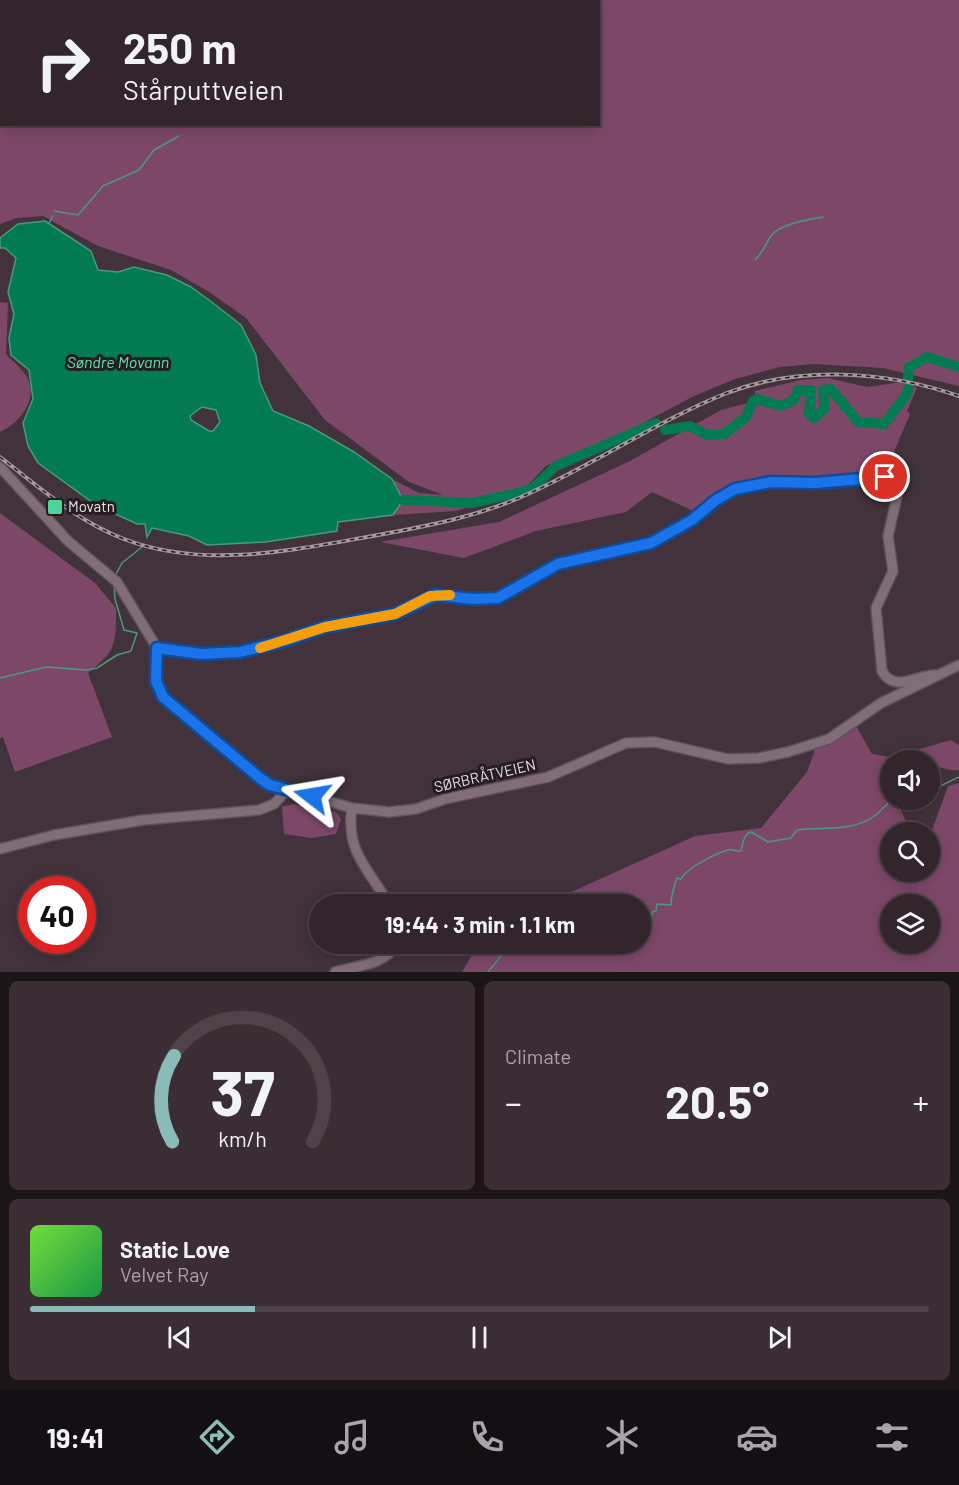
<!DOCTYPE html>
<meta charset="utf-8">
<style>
:root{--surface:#32262c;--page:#3a2e34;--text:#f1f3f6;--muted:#a8a5a9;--line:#4d4348;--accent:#8bbbb9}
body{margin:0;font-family:Barlow,sans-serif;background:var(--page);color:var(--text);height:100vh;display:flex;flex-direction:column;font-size:22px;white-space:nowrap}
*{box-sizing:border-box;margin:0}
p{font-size:20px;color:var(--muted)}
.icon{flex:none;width:33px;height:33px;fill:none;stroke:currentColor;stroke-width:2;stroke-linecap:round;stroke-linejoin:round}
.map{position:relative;height:972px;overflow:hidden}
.drawer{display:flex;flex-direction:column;gap:9px;padding:9px;background:#1c1518;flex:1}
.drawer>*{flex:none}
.guide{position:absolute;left:0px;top:0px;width:600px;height:126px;box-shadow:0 3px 15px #0003,0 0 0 2px var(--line);background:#32262c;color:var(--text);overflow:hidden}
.controls{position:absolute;left:880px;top:750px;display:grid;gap:12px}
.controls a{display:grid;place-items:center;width:60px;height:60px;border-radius:50%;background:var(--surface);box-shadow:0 3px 15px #0003,0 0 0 2px var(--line);font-size:30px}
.speed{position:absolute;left:18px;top:876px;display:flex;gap:12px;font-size:30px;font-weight:700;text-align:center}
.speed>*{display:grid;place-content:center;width:78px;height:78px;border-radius:50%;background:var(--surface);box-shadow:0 3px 15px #0003,0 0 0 2px var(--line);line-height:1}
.speed .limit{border:9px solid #d22;background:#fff;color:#111}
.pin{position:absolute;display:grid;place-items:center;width:51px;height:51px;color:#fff;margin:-26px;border:3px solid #fff;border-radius:50%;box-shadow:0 2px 6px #0007}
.me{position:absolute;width:66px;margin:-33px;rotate:284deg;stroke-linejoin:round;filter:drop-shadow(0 0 4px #0008)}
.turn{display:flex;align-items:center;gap:21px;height:126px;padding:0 24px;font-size:27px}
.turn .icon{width:78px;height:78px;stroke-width:2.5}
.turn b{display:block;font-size:42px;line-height:51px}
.big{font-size:45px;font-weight:700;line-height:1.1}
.drawer .widget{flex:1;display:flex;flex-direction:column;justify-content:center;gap:9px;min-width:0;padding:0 21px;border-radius:9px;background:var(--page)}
.drawer .dial{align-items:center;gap:0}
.dial svg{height:156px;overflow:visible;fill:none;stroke:var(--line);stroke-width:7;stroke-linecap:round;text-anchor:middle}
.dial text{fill:var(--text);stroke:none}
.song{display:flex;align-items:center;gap:18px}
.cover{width:72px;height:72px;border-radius:9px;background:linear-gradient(135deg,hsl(100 70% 55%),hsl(140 70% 35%))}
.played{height:6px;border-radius:3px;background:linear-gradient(90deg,var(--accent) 25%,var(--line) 25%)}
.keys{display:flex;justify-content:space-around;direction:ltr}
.heat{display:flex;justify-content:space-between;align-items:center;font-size:33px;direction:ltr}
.drawer .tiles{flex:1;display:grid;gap:9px;grid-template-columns:1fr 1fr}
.widget:last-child{grid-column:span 2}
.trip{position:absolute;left:309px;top:894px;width:342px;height:60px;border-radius:30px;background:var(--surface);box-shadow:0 3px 15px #0003,0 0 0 2px var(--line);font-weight:700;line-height:60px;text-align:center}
.menu{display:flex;height:96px;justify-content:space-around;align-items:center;background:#140f12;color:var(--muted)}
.menu .icon{width:42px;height:42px}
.menu .current{color:var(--accent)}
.menu b{font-size:27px;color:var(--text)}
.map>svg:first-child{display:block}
.green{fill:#7d4868;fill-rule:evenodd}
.water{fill:#037b52;stroke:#49997e;stroke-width:1.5;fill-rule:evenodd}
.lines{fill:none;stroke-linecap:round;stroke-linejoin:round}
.stream{stroke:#49997e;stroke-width:1.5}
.river{stroke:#037b52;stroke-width:10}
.minor-casing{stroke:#5f5159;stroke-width:12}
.minor{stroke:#806d78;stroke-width:9}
.rail-casing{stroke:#a4979e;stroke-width:4}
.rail{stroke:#241d21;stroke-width:1.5;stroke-dasharray:4.5;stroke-linecap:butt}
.route-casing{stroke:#114b97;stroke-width:15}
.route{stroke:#1a73e8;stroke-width:10}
.slow{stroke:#f59e0b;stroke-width:10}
.poi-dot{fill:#4fd399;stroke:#241d21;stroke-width:2}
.labels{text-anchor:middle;stroke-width:6;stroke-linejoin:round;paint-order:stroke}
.poi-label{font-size:15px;fill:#ebe0e6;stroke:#241d21;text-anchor:start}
.street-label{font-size:15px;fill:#ebe0e6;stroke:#241d21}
.water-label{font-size:16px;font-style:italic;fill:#61e3a8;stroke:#241d21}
</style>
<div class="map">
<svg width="959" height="972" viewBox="0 0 959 972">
<rect width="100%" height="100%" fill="#42323b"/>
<path class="green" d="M0,0H959V386L883,368L813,364L780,367L735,379L692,397L628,431L546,466L528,485L489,498L495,499L456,511L393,515L403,500L392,479L419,493L443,495L409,482L325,420L246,318L211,293L171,270L98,246L43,216L16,218L0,224ZM2,2H598V124H2Z
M0,302L8,303L6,354C12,361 24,370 28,379C38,402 18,424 0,432Z
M828,378L867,387L903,382L917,388L907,411L910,414L888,466L866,473L732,487L718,494L698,513L652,492L626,512L536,531L464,558L380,542L499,522L630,461L721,410L755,401V391L801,380Z
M0,513L95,583L116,608C116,644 117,650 88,673L112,737L15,772L3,737L0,738Z
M852,719L872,754L892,757L951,740L959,745V770C950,772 940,765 930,767V760H920L917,757L891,760V800H896L905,819L919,831L891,832V872H930V836L948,786L959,783V972H462L478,944H640V904H545L695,836L761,828L807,772L818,741ZM891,904H930V944H891Z
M293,804L336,812L341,819L336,834L311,838L284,834L282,807Z"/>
<path class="water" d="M45,221L91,251L98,270L118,272L134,267L167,275L191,287L213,303L241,325L256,355L260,383L273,411L309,426L354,452L392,479L403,500L393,515L338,522L337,531L266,542L207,545L189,536L152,528L147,537L145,524H137L96,505L38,463L28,446L23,423L33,399L29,370L11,355L9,338L14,314L8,292L16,258L5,248H0V238L18,224ZM202,407L216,410L220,422L213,431H209L191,420L190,416Z"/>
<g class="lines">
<path class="stream" d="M54,211L78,215L103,186L139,170L154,150L179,136
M49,223L53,216
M755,260C763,252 765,245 771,236C778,225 810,219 823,217
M115,576L122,563L142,547
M0,678L46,667L87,670L97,668L117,655L131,651L137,633L124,630L115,599L114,584
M930,791L959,777
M900,800H908
M640,934L652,926V912L656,911L657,904L671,905C671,898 674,885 677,878L681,879C687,867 718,853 728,850C731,848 736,852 741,851C743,844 743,835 751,832L768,842L791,838L797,830C823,826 852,833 876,815C883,809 885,804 894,800
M488,972L505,951L527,944"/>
<path class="river" d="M908,379L909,367L927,357L959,367
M794,400L798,390H811L809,414L814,418L825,408L823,390L831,389L858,422L884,424L907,394L909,385
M665,430L690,426L707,435L724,434L746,417L753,401L757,399L781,406L794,400
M403,500L472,503L522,492L534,487L556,466L656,423"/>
<defs>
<path id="minor" d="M0,467L68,541L117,582L157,648L156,681L168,703L270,785L352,808L389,812L416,809L445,799L548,777L626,743L655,742L728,759L759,758L788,752L829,739L881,703L959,665
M157,648L201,654L240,652L284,641L325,627L395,614L436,595L494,599L558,564L651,543L692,520L716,500L735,489L771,482L815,483L870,477L890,480L898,492L888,536L893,571L876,608L882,671C895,694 917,674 936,675
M352,808C345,851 369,870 389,904
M0,849L54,835L143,820L259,810L274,804L287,790
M335,972C354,966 387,965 396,944"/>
</defs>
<use href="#minor" class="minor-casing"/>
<use href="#minor" class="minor"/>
<defs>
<path id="rail" d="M0,457C39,487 77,521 124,539C202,569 288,551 367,537C423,527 479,517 530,493C597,463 659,420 727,393C800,365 886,371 959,396"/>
</defs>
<use href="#rail" class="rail-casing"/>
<use href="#rail" class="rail"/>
</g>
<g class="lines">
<defs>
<path id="route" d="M312,796L270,785L261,779L163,697L156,681L157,648L201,654L240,652L284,641L325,627L395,614L436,595L472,599L498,598L558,564L651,543L692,520L716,500L735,489L771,482L815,483L885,477"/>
</defs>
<use href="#route" class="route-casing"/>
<use href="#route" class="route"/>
<path class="slow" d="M260,648L325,627L395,614L430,596L450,595"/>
</g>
<rect class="poi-dot" x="47" y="499" width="16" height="16" rx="3"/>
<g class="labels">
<g class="poi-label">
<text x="68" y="512">Movatn</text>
</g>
<g class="street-label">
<text transform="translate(485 776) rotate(-13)" y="5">SØRBRÅTVEIEN</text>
</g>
<g class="water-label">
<text x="118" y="368">Søndre Movann</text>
</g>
</g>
</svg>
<div class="controls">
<a><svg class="icon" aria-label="sound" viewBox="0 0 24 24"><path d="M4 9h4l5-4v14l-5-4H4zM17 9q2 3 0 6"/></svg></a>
<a><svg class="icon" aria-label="search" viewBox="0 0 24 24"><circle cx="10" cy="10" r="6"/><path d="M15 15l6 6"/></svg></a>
<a><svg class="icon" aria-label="layers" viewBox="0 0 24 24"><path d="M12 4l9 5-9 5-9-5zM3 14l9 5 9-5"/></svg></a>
</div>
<div class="speed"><div class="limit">40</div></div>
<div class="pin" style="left:885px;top:477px;background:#d93025"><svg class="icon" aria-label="arrive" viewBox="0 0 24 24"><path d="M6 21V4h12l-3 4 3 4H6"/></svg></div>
<svg class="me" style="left:312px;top:796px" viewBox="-20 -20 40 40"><path d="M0-17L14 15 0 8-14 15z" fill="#1a73e8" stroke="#fff" stroke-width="4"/></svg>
<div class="trip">19:44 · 3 min · 1.1 km</div>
<div class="guide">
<div class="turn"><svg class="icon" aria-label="right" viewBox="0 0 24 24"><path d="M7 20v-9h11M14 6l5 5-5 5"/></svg><div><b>250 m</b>Stårputtveien</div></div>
</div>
</div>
<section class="drawer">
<div class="tiles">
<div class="widget dial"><svg viewBox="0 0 100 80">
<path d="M14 69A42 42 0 1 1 86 69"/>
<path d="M14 69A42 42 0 0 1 15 25" stroke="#8bbbb9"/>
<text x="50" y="56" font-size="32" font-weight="700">37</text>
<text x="50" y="72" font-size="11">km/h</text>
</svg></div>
<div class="widget"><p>Climate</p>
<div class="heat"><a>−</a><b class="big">20.5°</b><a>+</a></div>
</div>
<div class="widget">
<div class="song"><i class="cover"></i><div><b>Static Love</b><p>Velvet Ray</p></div></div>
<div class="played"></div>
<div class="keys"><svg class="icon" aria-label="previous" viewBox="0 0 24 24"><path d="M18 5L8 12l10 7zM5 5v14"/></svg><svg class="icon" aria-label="pause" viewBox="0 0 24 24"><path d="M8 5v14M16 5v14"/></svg><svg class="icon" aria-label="next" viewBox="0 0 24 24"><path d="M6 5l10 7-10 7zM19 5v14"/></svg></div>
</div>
</div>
</section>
<nav class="menu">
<b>19:41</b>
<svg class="icon current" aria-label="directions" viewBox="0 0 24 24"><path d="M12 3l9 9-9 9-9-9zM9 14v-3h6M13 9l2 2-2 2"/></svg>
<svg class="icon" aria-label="music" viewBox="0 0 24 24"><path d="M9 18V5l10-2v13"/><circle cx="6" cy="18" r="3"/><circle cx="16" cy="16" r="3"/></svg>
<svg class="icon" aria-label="phone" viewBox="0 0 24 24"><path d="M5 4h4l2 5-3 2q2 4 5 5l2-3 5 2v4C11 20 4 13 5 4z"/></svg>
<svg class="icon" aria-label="climate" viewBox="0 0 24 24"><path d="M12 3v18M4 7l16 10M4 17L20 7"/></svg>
<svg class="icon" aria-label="car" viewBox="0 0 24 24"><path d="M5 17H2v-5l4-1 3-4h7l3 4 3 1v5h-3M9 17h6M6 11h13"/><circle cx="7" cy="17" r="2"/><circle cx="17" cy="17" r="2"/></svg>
<svg class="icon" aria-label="filters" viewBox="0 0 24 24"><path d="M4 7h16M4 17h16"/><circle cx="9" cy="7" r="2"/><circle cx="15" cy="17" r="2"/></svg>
</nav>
